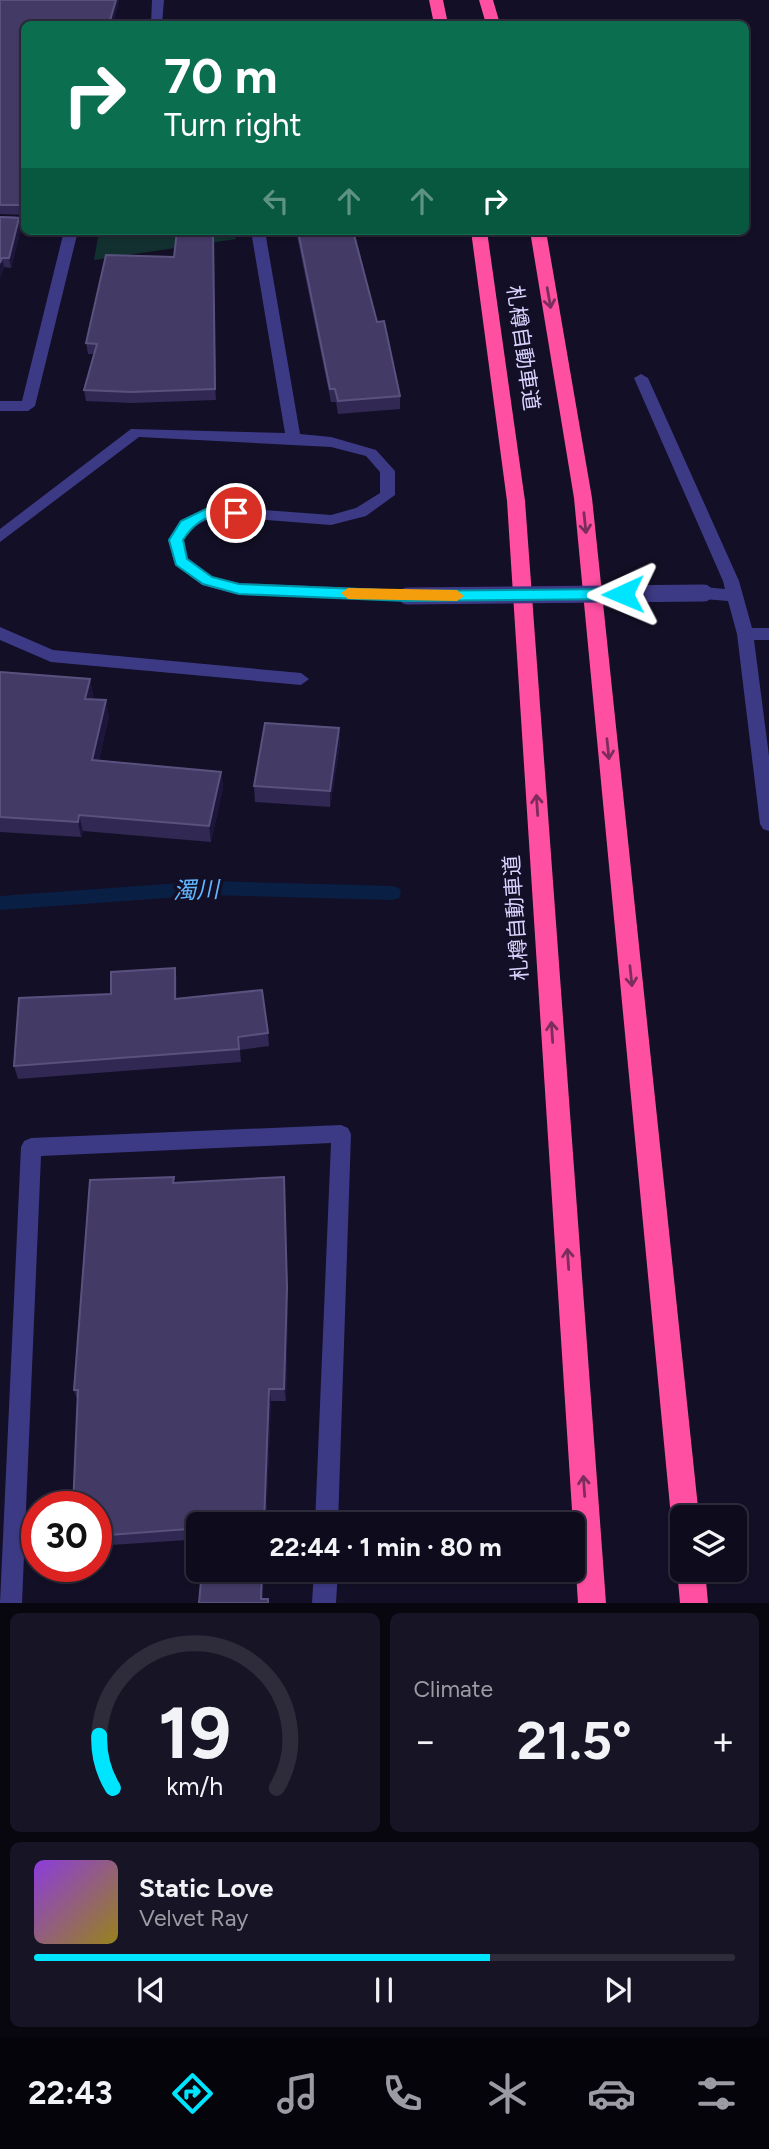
<!DOCTYPE html>
<meta charset="utf-8">
<style>
:root{--surface:#0e0b1c;--page:#171425;--text:#f1f3f6;--muted:#9b9ba3;--line:#2e2b3b;--accent:#00e5ff}
body{margin:0;font-family:Figtree,"Noto Sans JP",sans-serif;background:var(--page);color:var(--text);height:100vh;display:flex;flex-direction:column;font-size:26px;white-space:nowrap}
*{box-sizing:border-box;margin:0}
p{font-size:23px;color:var(--muted)}
.icon{flex:none;width:38px;height:38px;fill:none;stroke:currentColor;stroke-width:2;stroke-linecap:round;stroke-linejoin:round}
.map{position:relative;height:1603px;overflow:hidden}
.sheet{display:flex;flex-direction:column;gap:10px;padding:10px;background:#08060f;flex:1}
.sheet>*{flex:none}
.banner{position:absolute;left:21px;top:21px;width:728px;height:214px;border-radius:10px;box-shadow:0 2px 5px #0004,0 0 0 2px var(--line);background:#0b6e4f;color:#fff;overflow:hidden}
.tools{position:absolute;left:670px;top:1505px;display:grid;gap:14px}
.tools a{display:grid;place-items:center;width:77px;height:77px;border-radius:10px;background:var(--surface);box-shadow:0 2px 5px #0004,0 0 0 2px var(--line);font-size:35px}
.speed{position:absolute;left:21px;top:1491px;display:flex;gap:14px;font-size:35px;font-weight:700;text-align:center}
.speed>*{display:grid;place-content:center;width:91px;height:91px;border-radius:50%;background:var(--surface);box-shadow:0 2px 5px #0004,0 0 0 2px var(--line);line-height:1}
.speed .limit{border:10px solid #d22;background:#fff;color:#111}
.pin{position:absolute;display:grid;place-items:center;width:60px;height:60px;color:#fff;margin:-30px;border:4px solid #fff;border-radius:50%;box-shadow:0 2px 7px #0007}
.me{position:absolute;width:77px;margin:-38px;rotate:269deg;stroke-linejoin:round;filter:drop-shadow(0 0 5px #0008)}
.turn{display:flex;align-items:center;gap:24px;height:147px;padding:0 28px;font-size:32px}
.turn .icon{width:91px;height:91px;stroke-width:2.5}
.turn b{display:block;font-size:49px;line-height:60px}
.lanes{display:flex;align-items:center;height:66px;padding:0 28px;background:#0003;justify-content:center;gap:35px;direction:ltr}
.lanes .off{opacity:.35}
.big{font-size:52px;font-weight:700;line-height:1.1}
.sheet .card{flex:1;display:flex;flex-direction:column;justify-content:center;gap:10px;min-width:0;padding:0 24px;border-radius:10px;background:var(--page)}
.sheet .dial{align-items:center;gap:0}
.dial svg{height:182px;overflow:visible;fill:none;stroke:var(--line);stroke-width:7;stroke-linecap:round;text-anchor:middle}
.dial text{fill:var(--text);stroke:none}
.song{display:flex;align-items:center;gap:21px}
.cover{width:84px;height:84px;border-radius:10px;background:linear-gradient(135deg,hsl(270 70% 55%),hsl(50 70% 35%))}
.played{height:7px;border-radius:4px;background:linear-gradient(90deg,var(--accent) 65%,var(--line) 65%)}
.keys{display:flex;justify-content:space-around;direction:ltr}
.heat{display:flex;justify-content:space-between;align-items:center;font-size:38px;direction:ltr}
.sheet .tiles{flex:1;display:grid;gap:10px;grid-template-columns:1fr 1fr}
.card:last-child{grid-column:span 2}
.trip{position:absolute;left:186px;top:1512px;width:399px;height:70px;border-radius:10px;background:var(--surface);box-shadow:0 2px 5px #0004,0 0 0 2px var(--line);font-weight:700;line-height:70px;text-align:center}
.menu{display:flex;height:112px;justify-content:space-around;align-items:center;background:#06040b;color:var(--muted)}
.menu .icon{width:49px;height:49px}
.menu .current{color:var(--accent)}
.menu b{font-size:32px;color:var(--text)}
.map>svg:first-child{display:block}
.green{fill:#12302f}
.lines{fill:none;stroke-linecap:round;stroke-linejoin:round}
.stream{fill:#0a1f44;fill-rule:evenodd}
.street{fill:#3d3a85;fill-rule:evenodd}
.highway{fill:#ff4fa3;fill-rule:evenodd}
.street-bridge{stroke:#3d3a85;stroke-width:17}
.wall{fill:#312854}
.shaded-wall{fill:#1d163a}
.building{fill:#433a66;stroke:#5a527e;stroke-width:2}
.oneway{stroke:#7d2c5e}
.route{fill:#00e5ff;stroke:#0095a6;stroke-width:2}
.slow{fill:#f59e0b}
.labels{text-anchor:middle;stroke-width:7;stroke-linejoin:round;paint-order:stroke}
.street-label{font-size:21px;fill:#d9d4ff;stroke:#130f26}
.water-label{font-size:23px;font-style:italic;fill:#62b6ff;stroke:#130f26}
</style>
<div class="map">
<svg width="769" height="1603" viewBox="0 0 769 1603">
<rect width="100%" height="100%" fill="#130f26"/>
<path class="green" d="M99,231H235L236,239L94,260Z"/>
<g class="lines">
<path class="stream" d="M208,881L393,886L399,888L401,893L399,898L393,900L208,895L0,910V896Z"/>
<path class="street" d="M152,0H164L162,24H151Z
M0,216L24,217V225L0,224Z
M64,231H78L35,406L28,411H0V401H22Z
M251,231H265L300,434L331,437L376,450L395,471V495L366,516L331,525L214,516L190,529L184,540L188,558L213,577L239,583L407,590L415,596L413,600L239,595L202,585L175,565L168,540L180,521L212,506L331,515L356,508L380,493V472L366,456L331,447L139,437L0,542V529L131,429L285,433Z
M641,374L648,378L739,581L752,628H769V640H754L769,756V831L763,829L760,824L737,634L728,601L704,599L696,593L704,587L725,589L723,581L634,378Z
M0,627L53,650L301,673L309,679L301,685L51,662L0,640Z
M341,1125L348,1128L351,1134L338,1524H315L331,1143L41,1156L22,1603H0L21,1147L24,1141L31,1138Z
M314,1570H338L336,1603H312Z"/>
<path class="highway" d="M429,0H443L448,24H434Z
M479,0H493L500,24H486Z
M471,231H487L525,501L606,1603H578L507,501Z
M530,231H546L592,498L699,1517H682V1530L675,1527L671,1517L574,498Z
M682,1559V1570H705L708,1603H680L677,1570Z"/>
<path class="street-bridge" d="M407,596L704,593"/>
</g>
<path class="wall" d="M0,0H119L113,24H24V215L0,214Z
M0,217L21,228L11,268L4,267L0,277Z
M213,231L216,400L132,403L86,401L84,390L94,354H88L86,343L174,257Z
M296,231H353L377,322L400,396V409L338,414L336,402H331Z
M0,672L90,679L93,695L92,699L109,716L99,760L221,772L223,788L211,842L83,831L81,837L0,832Z
M339,728L340,744L330,807L255,802L254,786Z
M175,968L177,981V999L268,1033L269,1046L240,1050L241,1062L18,1079L14,1066Z
M284,1177L288,1300L286,1401H271L266,1524H198V1559H189L186,1549L187,1540L96,1546V1507L77,1399L74,1390L175,1183Z"/>
<path class="shaded-wall" d="M116,0H119L113,24H109Z
M19,218L21,228L11,268L9,258Z
M213,231L216,400L215,389Z
M2,258L4,267L0,277V263Z
M90,679L93,695L88,715L85,699Z
M106,700L109,716L95,776L92,760Z
M339,728L340,744L330,807V791Z
M221,772L223,788L211,842L209,826Z
M79,815L83,831L81,837L78,822Z
M175,968L177,981V1012L175,999Z
M284,1177L288,1300L286,1401L284,1389Z
M269,1389L271,1401L266,1524H264Z
M262,1570H264L263,1603L261,1599Z"/>
<path class="building" d="M0,0H116L109,24H24V199L23,205H0Z
M0,217L19,218L9,258H2L0,263Z
M177,231H213L215,389L131,392L84,390L97,344L86,343L106,255L174,257Z
M298,231H353L377,322L384,321L400,396L338,401L335,389H330Z
M0,672L90,679L85,699L106,700L92,760L221,772L209,826L79,815L78,822L0,817Z
M265,723L339,728L330,791L254,786Z
M175,968V999L262,990L268,1033L238,1037L239,1049L14,1066L19,998L111,994V972Z
M174,1177L173,1183L284,1177L287,1288L284,1389H269L264,1524H198V1549H186L188,1529L96,1536V1507H73L78,1390H74L90,1180Z
M202,1570H262L261,1599H268V1603H199Z"/>
<defs><path id="oneway-shaft" d="M-6 0H5M1.5-3L5.5 0L1.5 3" fill="none" stroke-width="1.6" stroke-linecap="round" stroke-linejoin="round" transform="scale(1.75)"/></defs>
<g class="oneway">
<use href="#oneway-shaft" transform="translate(549 298) rotate(80)"/>
<use href="#oneway-shaft" transform="translate(585 523) rotate(84)"/>
<use href="#oneway-shaft" transform="translate(608 749) rotate(84)"/>
<use href="#oneway-shaft" transform="translate(537 805) rotate(-94)"/>
<use href="#oneway-shaft" transform="translate(631 976) rotate(84)"/>
<use href="#oneway-shaft" transform="translate(552 1032) rotate(-94)"/>
<use href="#oneway-shaft" transform="translate(568 1259) rotate(-94)"/>
<use href="#oneway-shaft" transform="translate(584 1486) rotate(-94)"/>
</g>
<path class="route" d="M212,506L236,508L243,513C235,521 226,514 215,516C201,518 190,529 183,540L187,559L212,577L239,584L407,591L623,589L630,594L623,599L407,601L239,594L203,584L176,565L169,540L181,521Z"/>
<path class="slow" d="M348,588L457,590L464,596L457,601L348,599L341,593Z"/>
<g class="labels">
<g class="street-label">
<text transform="translate(523 348) rotate(82)" y="7">札樽自動車道</text>
<text transform="translate(516 918) rotate(-94)" y="7">札樽自動車道</text>
</g>
<g class="water-label">
<text transform="translate(196 890) rotate(-2)" y="8">濁川</text>
</g>
</g>
</svg>
<div class="tools">
<a><svg class="icon" aria-label="layers" viewBox="0 0 24 24"><path d="M12 4l9 5-9 5-9-5zM3 14l9 5 9-5"/></svg></a>
</div>
<div class="speed"><div class="limit">30</div></div>
<div class="pin" style="left:236px;top:513px;background:#d93025"><svg class="icon" aria-label="arrive" viewBox="0 0 24 24"><path d="M6 21V4h12l-3 4 3 4H6"/></svg></div>
<svg class="me" style="left:623px;top:594px" viewBox="-20 -20 40 40"><path d="M0-17L14 15 0 8-14 15z" fill="#00e5ff" stroke="#fff" stroke-width="4"/></svg>
<div class="trip">22:44 · 1 min · 80 m</div>
<div class="banner">
<div class="turn"><svg class="icon" aria-label="right" viewBox="0 0 24 24"><path d="M7 20v-9h11M14 6l5 5-5 5"/></svg><div><b>70 m</b>Turn right</div></div>
<div class="lanes"><svg class="icon off" aria-label="left" viewBox="0 0 24 24"><path d="M17 20v-9H6M10 6l-5 5 5 5"/></svg><svg class="icon off" aria-label="ahead" viewBox="0 0 24 24"><path d="M12 20V5M6 11l6-6 6 6"/></svg><svg class="icon off" aria-label="ahead" viewBox="0 0 24 24"><path d="M12 20V5M6 11l6-6 6 6"/></svg><svg class="icon" aria-label="right" viewBox="0 0 24 24"><path d="M7 20v-9h11M14 6l5 5-5 5"/></svg></div>
</div>
</div>
<section class="sheet">
<div class="tiles">
<div class="card dial"><svg viewBox="0 0 100 80">
<path d="M14 69A42 42 0 1 1 86 69"/>
<path d="M14 69A42 42 0 0 1 8 46" stroke="#00e5ff"/>
<text x="50" y="56" font-size="32" font-weight="700">19</text>
<text x="50" y="72" font-size="11">km/h</text>
</svg></div>
<div class="card"><p>Climate</p>
<div class="heat"><a>−</a><b class="big">21.5°</b><a>+</a></div>
</div>
<div class="card">
<div class="song"><i class="cover"></i><div><b>Static Love</b><p>Velvet Ray</p></div></div>
<div class="played"></div>
<div class="keys"><svg class="icon" aria-label="previous" viewBox="0 0 24 24"><path d="M18 5L8 12l10 7zM5 5v14"/></svg><svg class="icon" aria-label="pause" viewBox="0 0 24 24"><path d="M8 5v14M16 5v14"/></svg><svg class="icon" aria-label="next" viewBox="0 0 24 24"><path d="M6 5l10 7-10 7zM19 5v14"/></svg></div>
</div>
</div>
</section>
<nav class="menu">
<b>22:43</b>
<svg class="icon current" aria-label="directions" viewBox="0 0 24 24"><path d="M12 3l9 9-9 9-9-9zM9 14v-3h6M13 9l2 2-2 2"/></svg>
<svg class="icon" aria-label="music" viewBox="0 0 24 24"><path d="M9 18V5l10-2v13"/><circle cx="6" cy="18" r="3"/><circle cx="16" cy="16" r="3"/></svg>
<svg class="icon" aria-label="phone" viewBox="0 0 24 24"><path d="M5 4h4l2 5-3 2q2 4 5 5l2-3 5 2v4C11 20 4 13 5 4z"/></svg>
<svg class="icon" aria-label="climate" viewBox="0 0 24 24"><path d="M12 3v18M4 7l16 10M4 17L20 7"/></svg>
<svg class="icon" aria-label="car" viewBox="0 0 24 24"><path d="M5 17H2v-5l4-1 3-4h7l3 4 3 1v5h-3M9 17h6M6 11h13"/><circle cx="7" cy="17" r="2"/><circle cx="17" cy="17" r="2"/></svg>
<svg class="icon" aria-label="filters" viewBox="0 0 24 24"><path d="M4 7h16M4 17h16"/><circle cx="9" cy="7" r="2"/><circle cx="15" cy="17" r="2"/></svg>
</nav>
